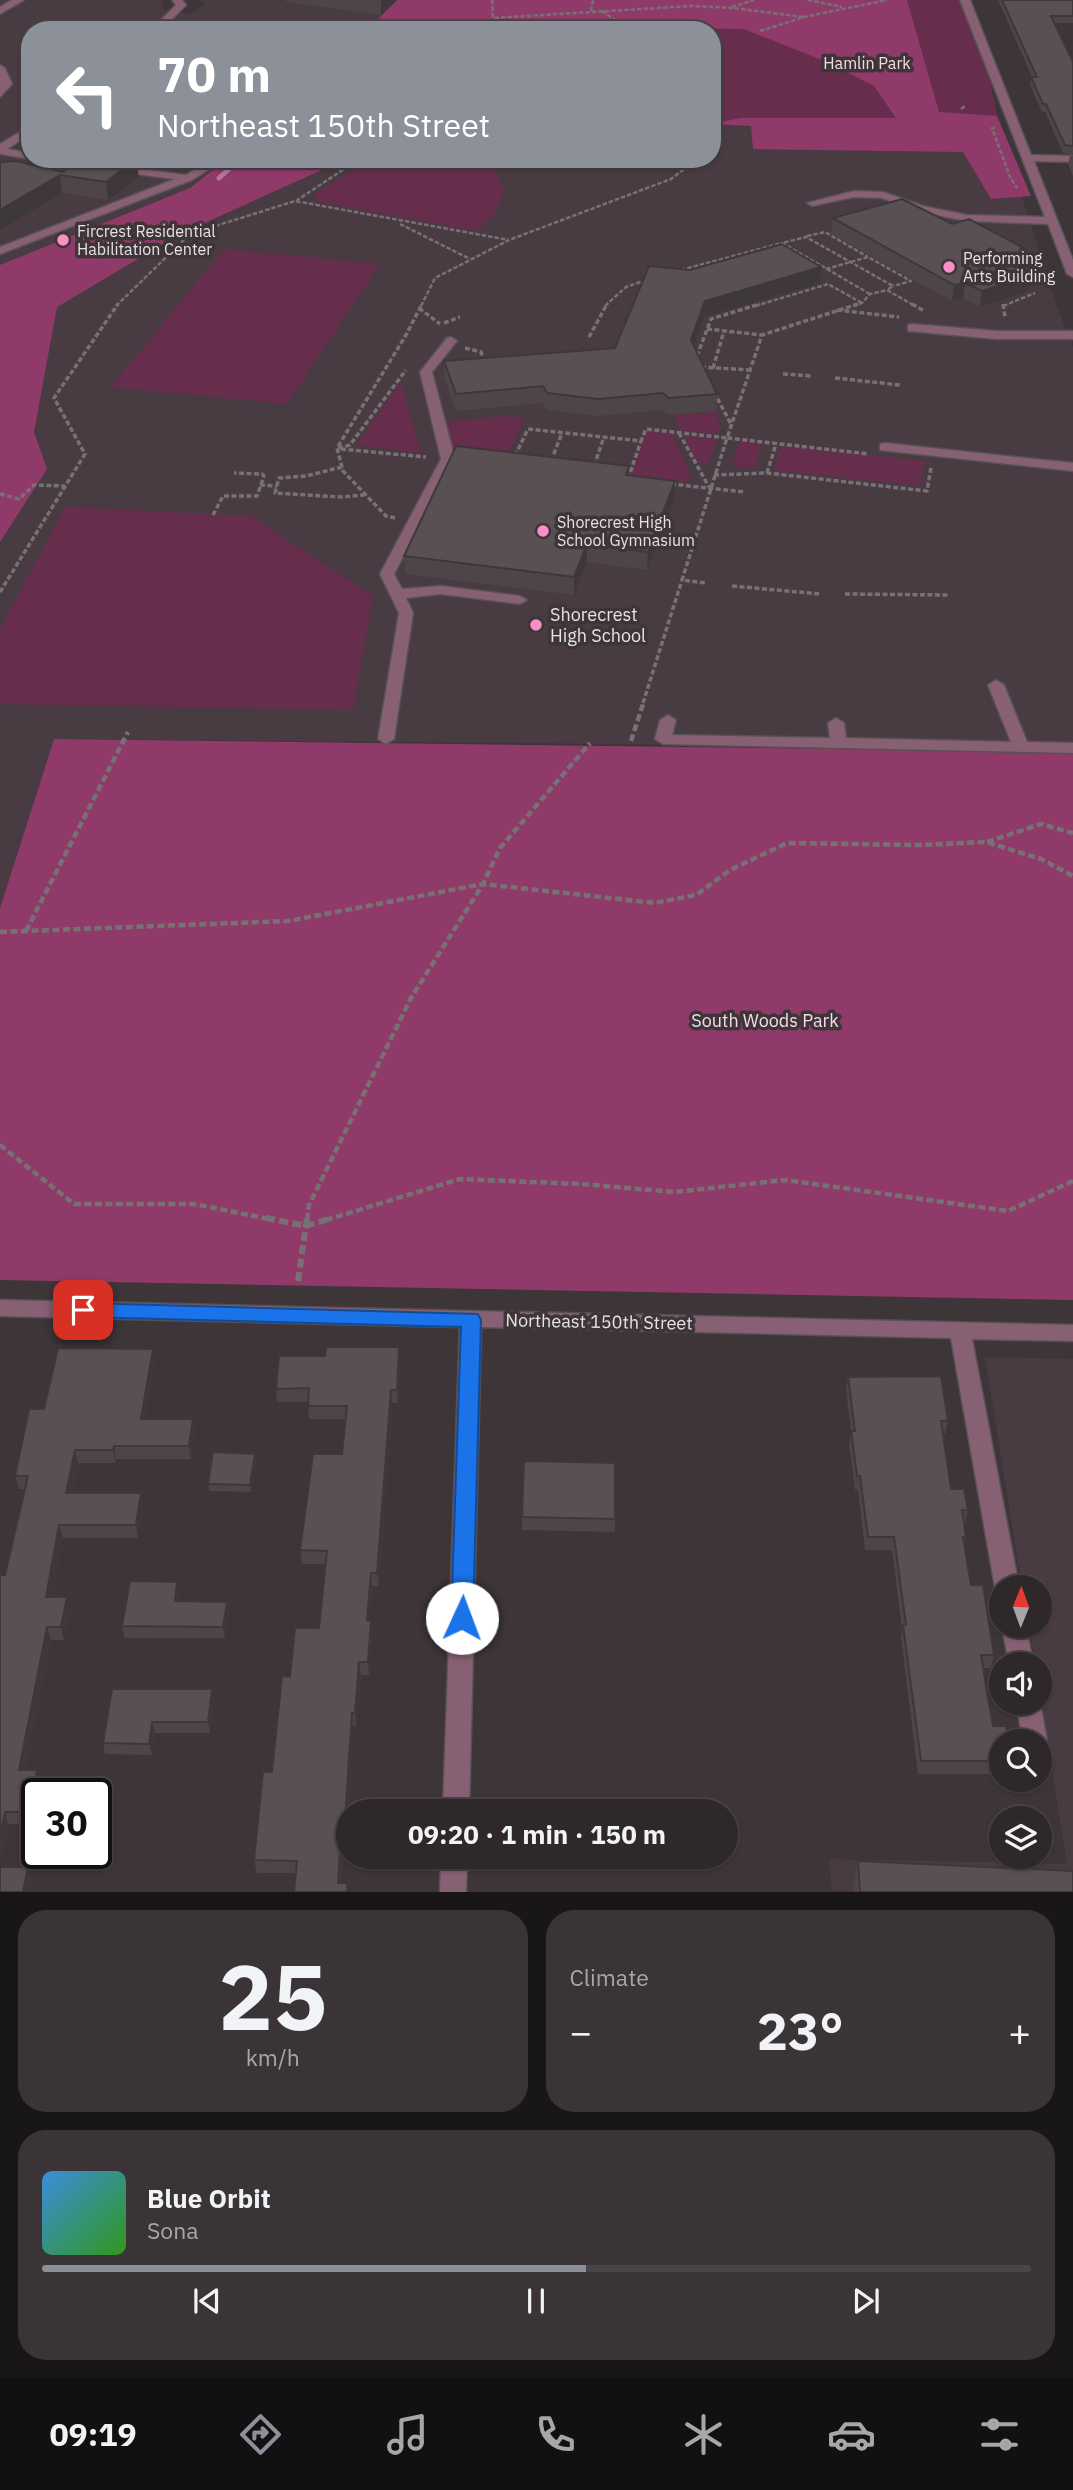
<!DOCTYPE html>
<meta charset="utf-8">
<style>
:root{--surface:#2e282a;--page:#3a3436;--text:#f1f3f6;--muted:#a7a6a8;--line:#494447;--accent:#8c9099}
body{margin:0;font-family:"IBM Plex Sans",sans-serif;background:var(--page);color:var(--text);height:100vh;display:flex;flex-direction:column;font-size:26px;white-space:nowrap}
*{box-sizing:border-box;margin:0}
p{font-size:23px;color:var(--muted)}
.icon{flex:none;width:38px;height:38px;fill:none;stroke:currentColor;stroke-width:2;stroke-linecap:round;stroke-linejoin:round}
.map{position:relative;height:1892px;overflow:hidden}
.drawer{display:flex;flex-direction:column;gap:18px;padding:18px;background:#191617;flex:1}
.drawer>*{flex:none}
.top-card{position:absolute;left:21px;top:21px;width:700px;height:147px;border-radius:28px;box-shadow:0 2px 5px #0004,0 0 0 2px var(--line);background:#8c9099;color:#fff;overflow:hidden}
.needle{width:46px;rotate:1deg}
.buttons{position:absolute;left:989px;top:1575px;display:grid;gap:14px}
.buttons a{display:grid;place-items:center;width:63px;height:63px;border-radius:50%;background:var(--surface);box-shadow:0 2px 5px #0004,0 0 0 2px var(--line);font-size:35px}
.speed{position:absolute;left:21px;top:1778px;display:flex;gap:14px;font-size:35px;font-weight:700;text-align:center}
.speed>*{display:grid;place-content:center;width:91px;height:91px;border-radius:50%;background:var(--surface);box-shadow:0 2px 5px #0004,0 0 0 2px var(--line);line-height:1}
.speed .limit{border:4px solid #111;border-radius:10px;background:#fff;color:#111}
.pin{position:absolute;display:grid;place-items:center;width:60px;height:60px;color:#fff;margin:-30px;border-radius:14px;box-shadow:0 4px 10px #0006}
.me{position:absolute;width:77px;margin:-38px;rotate:2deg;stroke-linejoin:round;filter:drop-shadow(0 0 5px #0008)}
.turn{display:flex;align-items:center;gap:24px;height:147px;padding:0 21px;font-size:32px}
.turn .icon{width:91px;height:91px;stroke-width:2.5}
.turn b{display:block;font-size:49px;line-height:60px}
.big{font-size:52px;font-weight:700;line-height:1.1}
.drawer .widget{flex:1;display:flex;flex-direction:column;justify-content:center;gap:10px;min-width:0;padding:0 24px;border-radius:28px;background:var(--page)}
.drawer .dial{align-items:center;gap:0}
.dial b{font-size:91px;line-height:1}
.song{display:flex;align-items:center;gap:21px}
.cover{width:84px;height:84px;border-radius:10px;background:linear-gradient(135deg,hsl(210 70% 55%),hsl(110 70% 35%))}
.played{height:7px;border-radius:4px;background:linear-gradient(90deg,var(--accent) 55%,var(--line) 55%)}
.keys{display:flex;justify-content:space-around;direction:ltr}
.heat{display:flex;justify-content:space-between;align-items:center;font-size:38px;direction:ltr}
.drawer .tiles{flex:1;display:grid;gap:18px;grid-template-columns:1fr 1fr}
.widget:last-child{grid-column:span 2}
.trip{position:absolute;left:336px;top:1799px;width:402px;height:70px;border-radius:35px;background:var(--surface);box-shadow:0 2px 5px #0004,0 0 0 2px var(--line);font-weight:700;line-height:70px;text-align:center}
.tab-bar{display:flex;height:112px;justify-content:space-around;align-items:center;background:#121011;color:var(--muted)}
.tab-bar .icon{width:49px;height:49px}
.tab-bar .selected{color:var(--accent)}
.tab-bar b{font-size:32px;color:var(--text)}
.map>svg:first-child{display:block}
.built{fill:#493b42}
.green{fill:#662e4c}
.forest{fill:#903a6a}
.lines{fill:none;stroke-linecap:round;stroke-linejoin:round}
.stream{stroke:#b57699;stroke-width:5}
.minor-casing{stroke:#585154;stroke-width:3}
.path-far3{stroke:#787174;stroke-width:2.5;stroke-dasharray:4.5 2;stroke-linecap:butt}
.path-far2{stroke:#787174;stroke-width:3.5;stroke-dasharray:5 2.5;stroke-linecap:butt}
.path-far1{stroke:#787174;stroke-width:4.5;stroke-dasharray:7 3.5;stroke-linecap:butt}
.path{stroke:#787174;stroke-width:6;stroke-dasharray:9 4.5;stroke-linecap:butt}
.minor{fill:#886073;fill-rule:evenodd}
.wall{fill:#4d4548}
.shaded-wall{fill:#3e383b}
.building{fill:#595054;stroke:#3e383b;stroke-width:2}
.route{fill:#1a73e8;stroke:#114b97;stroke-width:2}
.poi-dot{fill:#fa8fc7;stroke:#3d3538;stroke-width:2.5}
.labels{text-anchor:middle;stroke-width:7;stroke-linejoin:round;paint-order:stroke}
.far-park-label{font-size:16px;fill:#f5dbe7;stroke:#3d3538}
.far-poi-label{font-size:16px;fill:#e6e1e4;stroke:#3d3538;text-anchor:start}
.poi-label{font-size:18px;fill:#e6e1e4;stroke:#3d3538;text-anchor:start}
.park-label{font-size:18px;fill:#f5dbe7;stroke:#3d3538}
.street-label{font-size:18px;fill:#e6e1e4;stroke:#3d3538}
</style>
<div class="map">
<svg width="1073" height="1892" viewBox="0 0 1073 1892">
<rect width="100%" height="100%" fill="#3d3538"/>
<path class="built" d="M0,0H162L164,10L190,14L205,4L199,0H398L368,30H30V159H712V126L1000,128L1056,304L1073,347V748L54,739L0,908Z
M985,1357L1073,1359V1891H832L829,1859L1067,1864L1040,1693V1664H1035L1029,1626H1040V1587H1022Z"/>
<path class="green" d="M442,0H965L981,39L1000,128L712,126V30H407Z
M371,159H480L490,164L504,188L496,214L476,231L319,202L314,194Z
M224,249L380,264L287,404L111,387Z
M401,382L421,453L356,445Z
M715,412L721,427L718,434L680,430L674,415Z
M506,416L525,418L504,462L455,456L446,422Z
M647,431L672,434L693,482L630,475Z
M684,435L717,439L708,464L696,462Z
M739,441L761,443L755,468L732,466Z
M781,446L925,461L920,486L774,470Z
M65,507L251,516L373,596L353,710L0,704V629Z"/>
<path class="forest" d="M397,0H907L939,112L997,116L1031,196L991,199L963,152L753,149L751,126L712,124L740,118H896L874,86L827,62L744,29L628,27L581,30H367Z
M227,159H346L180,234L57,307L34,432L47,469L0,542V265L190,188Z
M54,739L1073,752V1300L0,1280V908Z"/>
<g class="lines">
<path class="stream" d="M219,178L240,159"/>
<defs>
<path id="minor" d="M12,0H24L0,14V7Z
M172,0H182L186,5L171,20L176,30H166L161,20L176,5Z
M960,0H970L1031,155L1073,156V162L1034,161L1073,260V277L1067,274L1048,224L967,221L916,211L882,198L854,197L812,206L807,203L854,191L883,192L923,206L967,215L1045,217Z
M0,65L5,68L12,84L0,97Z
M30,126V134L7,149L30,153V159L0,154V144Z
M42,159H69L186,175L212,159H225L192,180L0,254V247L175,179L65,165Z
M912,324L997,331H1073V339H997L908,331V325Z
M451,337L457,341L432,372L455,459L394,574L402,589L441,586L520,596L527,600L520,604L441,594L406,598L413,613L394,739L386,744L378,739L399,613L380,574L441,459L420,372L447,338Z
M885,443L1073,463V471L880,450V444Z
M996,680L1004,685L1027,742L1073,743V753L663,744L655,739L660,720L668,715L676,720L672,735L830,738L828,723L836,718L844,723L846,738L1011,742L988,685Z
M0,1300L1073,1325V1341L972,1339L1019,1587H1001V1595L995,1587L951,1338L481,1327L469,1811H443L460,1327L0,1316Z
M1002,1626H1026L1033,1664H1009Z
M1040,1702L1047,1741L1044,1749L1040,1751V1741H1023L1016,1703Z
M441,1857H467L466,1892H440Z"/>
</defs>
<use href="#minor" class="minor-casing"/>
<path class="path-far3" d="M492,0L493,18L691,6L733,8L804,17
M808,0L842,7
M732,7L754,0
M591,11L593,0
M602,11L622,25
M490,30L493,18
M760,31L804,17L887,0
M961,109L966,105
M995,128H992L1010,177L1017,188
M296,201L359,159
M400,224L470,259
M807,236L825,232L868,257
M826,269L868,257L911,281L893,286
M681,270L782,243
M870,294L782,243L806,237L893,286L887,290
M116,306L190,234L295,201L509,240
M421,306L435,278L509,240L671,179L691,164L687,159
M605,306L626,287L649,279
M755,306L828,284L862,303
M853,306L862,303L870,294L887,290L915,306
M1003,306L1035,293"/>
<path class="path-far2" d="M858,304L762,335L727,438L869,454
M912,304L924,311
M1003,304L1005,317
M419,308L440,324
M837,310L899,317
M444,323L460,317
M707,329L762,335
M589,337L607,304
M465,348L481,352L484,361
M697,356L711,319L760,304
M701,367L750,370
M713,368L724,331
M783,374L812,376
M835,378L900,385
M714,392L731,424
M679,433L709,487
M338,448L350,445L406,370
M341,449L426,457
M515,456L528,429L641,441L646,429L727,438L682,580L706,583
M551,461L562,433
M594,466L604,437
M342,467L306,476L279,478L275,493L341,497L364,495
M767,473L776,444
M714,475L767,473L927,491L931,468
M628,479L641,441
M671,484L745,492
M260,485L277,486
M0,494L19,499L34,485L65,486
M213,515L223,496H257L264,476L262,474L234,473
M395,518L386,516L343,471L337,448L406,335L422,304
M732,586L820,594
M0,592L85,454L54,398L118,304
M845,594L949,595
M643,703L682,580"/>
<path class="path-far1" d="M631,741L644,701
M987,842L1041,824L1073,833
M26,931L128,732
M0,932L288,921L483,884L655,903L696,895L730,870L787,843L919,845L986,842L1041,859L1073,876
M0,1145L74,1204H194L274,1220
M307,1220L309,1205L411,998L483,884L500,848L590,743
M326,1220L460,1179L581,1184L675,1192L785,1180L1008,1211L1073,1181"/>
<path class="path" d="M266,1218L306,1226L332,1218
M298,1281L307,1218"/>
<use href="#minor" class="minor"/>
</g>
<path class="wall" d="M286,0H397L381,15L286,2Z
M998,0H1073V23H1054L1073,62V154L1063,153L1045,112H1042L1030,85L1031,77H1032Z
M1070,156H1073V176L1068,164Z
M151,159H204L191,169L159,164V161Z
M63,172L139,177L108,200L62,193L0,230Z
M833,218L1031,275L1029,291L980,307L963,299L952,301L831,234Z
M821,267L820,283L704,317L694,346L717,394L716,411L668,415L663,410L597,416L547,410L543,403L456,411L444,378V361L615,348L690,270Z
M629,466V475L674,499L647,570L587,562L574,595L405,574L404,556Z
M400,1361L398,1403H392L379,1586H372L369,1621L372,1634L369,1675H361L356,1726H353L346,1847H342L340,1883L348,1892L296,1873H257L254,1860L290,1677L319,1628L325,1564H302L300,1550L342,1454L345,1419H309L308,1402H277L276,1389Z
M155,1362L145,1419H193L195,1432L191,1459H116V1463H78L72,1493L144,1506L138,1538H63L52,1597H67L70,1610L64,1640H51L25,1770H37L40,1782L37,1794V1801L32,1824H8L0,1867L32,1880L29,1892H0V1575H5L25,1489H19L15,1476L44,1409Z
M848,1377L948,1421L945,1434H943L951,1489L968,1510L965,1523H964L966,1537L964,1546L971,1585L994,1655L991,1668H983L993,1726L1001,1741V1774H918L901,1638L902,1630L892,1550H865L858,1490H855L849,1444L851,1431L846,1390Z
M255,1454L256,1460L251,1492L209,1491L208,1484Z
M522,1517L615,1519V1532L522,1530Z
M180,1593L178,1601L227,1602L229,1613L225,1638H125L122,1626Z
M212,1689L214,1700L210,1733H155L152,1755L105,1754L103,1743Z
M858,1861L1073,1892H854L853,1885Z"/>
<path class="shaded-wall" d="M381,0H397L381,15Z
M136,159L139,177L108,200L106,182Z
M190,159H204L191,169Z
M60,175L62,193L0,230V210Z
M821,267L820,283L704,317L690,357L691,340L705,301Z
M1031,275L1029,291L980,307L982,291Z
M965,283L963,299L952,301L954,285Z
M675,481L674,499L647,570L648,552Z
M587,544V562L574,595V577Z
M399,1347L400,1361L398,1403L397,1390Z
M153,1349L155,1362L143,1433L141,1419Z
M391,1390L392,1403L379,1586L377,1573Z
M193,1419L195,1432L191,1459L189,1446Z
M114,1446L116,1459V1463L113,1450Z
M75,1450L78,1463L69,1506L66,1493Z
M255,1454L256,1460L251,1492L250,1485Z
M141,1493L144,1506L138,1538L136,1525Z
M59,1525L63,1538L50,1610L46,1597Z
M371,1573L372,1586L368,1634L367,1620Z
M177,1582L180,1593L177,1613L175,1601Z
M67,1597L70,1610L64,1640L61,1627Z
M227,1602L229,1613L225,1638L223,1627Z
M371,1621L372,1634L369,1675L368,1662Z
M47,1627L51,1640L23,1782L19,1770Z
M359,1662L361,1675L356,1726L355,1713Z
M212,1689L214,1700L210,1733L208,1722Z
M352,1713L353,1726L346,1847L344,1834Z
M152,1722L155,1733L152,1755L149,1744Z
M37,1770L40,1782L38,1794H37V1801L32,1824L29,1812Z
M5,1812L8,1824L0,1868V1836Z
M341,1834L342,1847L339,1892L338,1883Z
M28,1867L32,1880L29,1892H23Z"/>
<path class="building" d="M1002,0H1073V16H1051L1073,62V146L1065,145L1046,104H1043L1031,77H1037Z
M204,26L239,30H198Z
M81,159H136L106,182L60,175L0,210V162L16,161L63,172Z
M902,199L952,224L969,219L1022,247L1031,275L982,291L965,283L954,285L833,218Z
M782,244L821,267L705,301L691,340L717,394L669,398L663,393L598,399L547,393L543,386L456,394L444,361L615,348L649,266L690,270Z
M456,446L629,466L626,475L675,481L648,552L587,544L574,577L404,556Z
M326,1347H399L397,1390H391L377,1573H371L367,1620L371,1621L368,1662H359L355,1713H352L344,1834H341L338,1883H347V1892H294L297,1861L254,1860L263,1772H272L282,1676L290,1677L295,1628H319L327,1551L300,1550L313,1454H342L347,1406H308L309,1388L276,1389L279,1356H325Z
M58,1348L153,1349L141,1419H193L189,1446H114L113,1450H75L66,1493H141L136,1525H59L46,1597H67L61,1627H47L19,1770H37L29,1812H5L0,1836V1575H5L28,1476H15L29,1409H44Z
M941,1376L948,1421H941L951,1489H964L968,1510H962L966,1537H963L971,1585H983L994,1655H981L988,1698L993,1726H1006L1009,1741H1001V1761H921L903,1625H906L894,1537H868L860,1476H857L851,1431H855L848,1377Z
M213,1452L255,1454L250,1485L208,1484Z
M524,1461L615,1463V1519L522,1517Z
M130,1581L177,1582L175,1601L227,1602L223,1627L122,1626Z
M112,1689H212L208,1722H152L149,1744L103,1743Z
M858,1861L1073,1871V1892H860Z
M0,1867H28L23,1892H0Z"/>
<path class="route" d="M83,1303L478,1314L481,1320L473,1618L470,1625L462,1627L455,1625L451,1618L461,1327L83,1317L76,1315L74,1310L76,1305Z"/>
<g class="poi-dot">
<circle cx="63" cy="240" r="7"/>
<circle cx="949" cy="267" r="7"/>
<circle cx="543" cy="531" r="7"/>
<circle cx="536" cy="625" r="7"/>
</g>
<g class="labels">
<g class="far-park-label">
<text x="867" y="69">Hamlin Park</text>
</g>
<g class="far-poi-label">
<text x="77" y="237">Fircrest Residential<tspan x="77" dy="18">Habilitation Center</tspan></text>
<text x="963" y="264">Performing<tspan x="963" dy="18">Arts Building</tspan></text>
<text x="557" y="528">Shorecrest High<tspan x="557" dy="18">School Gymnasium</tspan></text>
</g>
<g class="poi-label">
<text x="550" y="621">Shorecrest<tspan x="550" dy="21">High School</tspan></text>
</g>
<g class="park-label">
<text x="765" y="1027">South Woods Park</text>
</g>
<g class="street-label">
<text transform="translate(599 1322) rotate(1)" y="6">Northeast 150th Street</text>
</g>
</g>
</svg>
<div class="buttons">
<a><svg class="needle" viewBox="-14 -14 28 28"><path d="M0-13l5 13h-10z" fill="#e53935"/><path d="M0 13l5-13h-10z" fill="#a7a6a8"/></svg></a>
<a><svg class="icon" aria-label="sound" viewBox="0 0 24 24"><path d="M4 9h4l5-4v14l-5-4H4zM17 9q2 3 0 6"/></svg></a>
<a><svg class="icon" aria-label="search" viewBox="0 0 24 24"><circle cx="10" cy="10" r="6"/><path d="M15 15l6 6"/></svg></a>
<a><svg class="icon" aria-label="layers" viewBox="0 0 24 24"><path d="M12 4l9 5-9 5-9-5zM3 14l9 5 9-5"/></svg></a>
</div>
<div class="speed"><div class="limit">30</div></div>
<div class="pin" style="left:83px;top:1310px;background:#d93025"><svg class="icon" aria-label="arrive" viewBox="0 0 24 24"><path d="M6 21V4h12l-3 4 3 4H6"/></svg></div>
<svg class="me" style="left:462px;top:1618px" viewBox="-20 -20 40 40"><circle r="19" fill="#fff"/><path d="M0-13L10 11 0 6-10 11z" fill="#1a73e8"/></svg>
<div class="trip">09:20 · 1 min · 150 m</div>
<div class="top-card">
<div class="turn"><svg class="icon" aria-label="left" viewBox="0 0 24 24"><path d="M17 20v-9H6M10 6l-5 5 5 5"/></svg><div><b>70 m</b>Northeast 150th Street</div></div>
</div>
</div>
<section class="drawer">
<div class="tiles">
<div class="widget dial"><b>25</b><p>km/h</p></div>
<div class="widget"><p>Climate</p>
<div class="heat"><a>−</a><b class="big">23°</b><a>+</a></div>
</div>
<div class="widget">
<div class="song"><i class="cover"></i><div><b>Blue Orbit</b><p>Sona</p></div></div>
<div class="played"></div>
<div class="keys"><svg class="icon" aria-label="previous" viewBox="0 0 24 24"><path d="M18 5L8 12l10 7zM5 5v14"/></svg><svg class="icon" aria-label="pause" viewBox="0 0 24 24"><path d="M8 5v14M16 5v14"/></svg><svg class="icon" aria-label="next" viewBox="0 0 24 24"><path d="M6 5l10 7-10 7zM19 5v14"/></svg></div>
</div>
</div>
</section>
<nav class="tab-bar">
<b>09:19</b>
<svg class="icon selected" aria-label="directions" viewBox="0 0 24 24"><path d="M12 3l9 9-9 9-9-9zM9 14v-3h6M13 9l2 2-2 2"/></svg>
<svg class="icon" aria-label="music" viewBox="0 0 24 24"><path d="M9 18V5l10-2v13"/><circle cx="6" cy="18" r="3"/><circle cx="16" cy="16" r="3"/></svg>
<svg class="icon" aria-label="phone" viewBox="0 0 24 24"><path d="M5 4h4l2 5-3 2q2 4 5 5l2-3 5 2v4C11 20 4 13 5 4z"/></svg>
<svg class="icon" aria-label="climate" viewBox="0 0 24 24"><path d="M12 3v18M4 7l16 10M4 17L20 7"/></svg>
<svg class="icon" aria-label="car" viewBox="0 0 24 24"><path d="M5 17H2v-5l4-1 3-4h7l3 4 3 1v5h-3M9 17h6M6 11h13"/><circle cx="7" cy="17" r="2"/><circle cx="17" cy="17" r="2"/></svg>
<svg class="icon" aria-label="filters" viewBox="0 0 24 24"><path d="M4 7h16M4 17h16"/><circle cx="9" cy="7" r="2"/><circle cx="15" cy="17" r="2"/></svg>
</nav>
